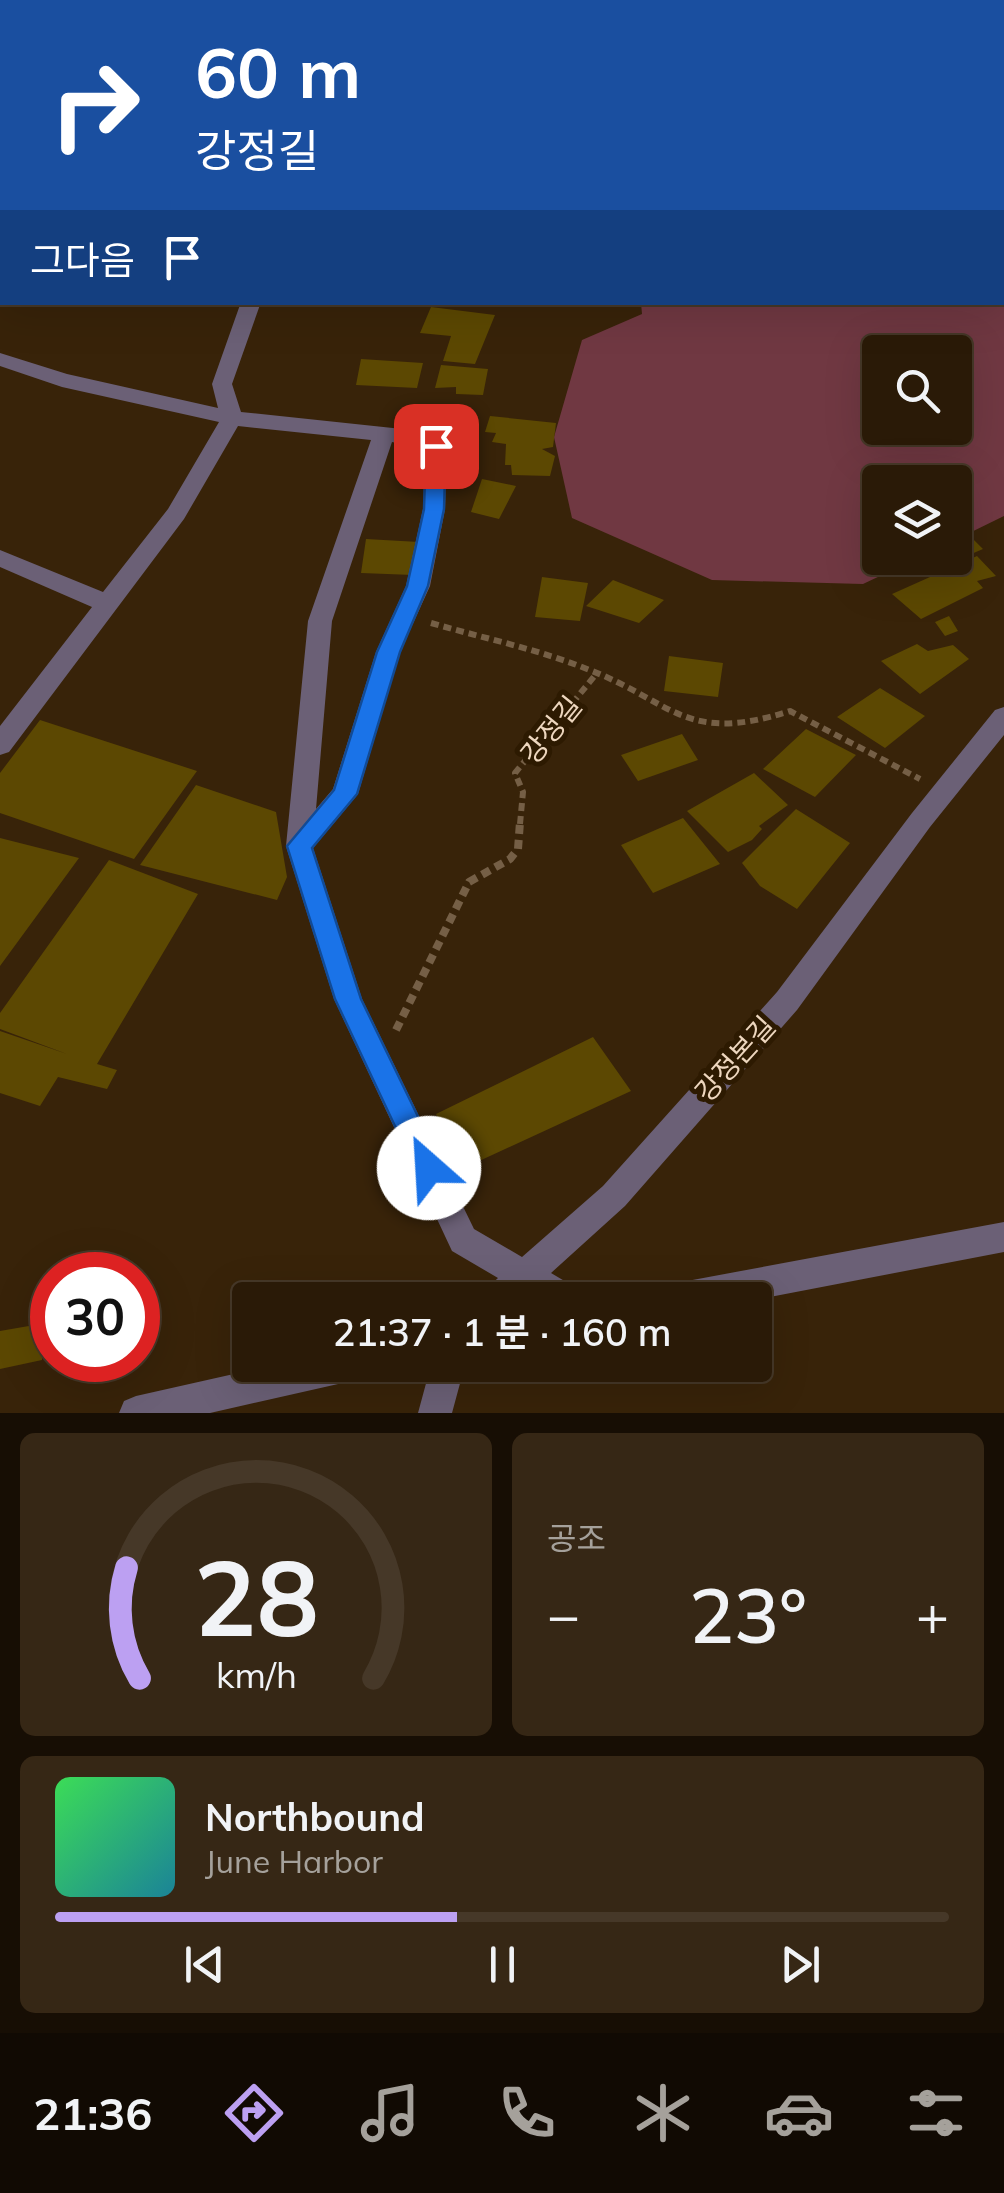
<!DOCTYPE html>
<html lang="ko">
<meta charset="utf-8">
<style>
:root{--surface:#2a1a07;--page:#362715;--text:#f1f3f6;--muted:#a5a19b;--line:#463828;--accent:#bca0f2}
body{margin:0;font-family:Mulish,"Noto Sans KR",sans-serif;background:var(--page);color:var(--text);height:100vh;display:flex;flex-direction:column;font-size:38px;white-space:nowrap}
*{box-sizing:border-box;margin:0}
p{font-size:32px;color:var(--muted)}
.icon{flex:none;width:55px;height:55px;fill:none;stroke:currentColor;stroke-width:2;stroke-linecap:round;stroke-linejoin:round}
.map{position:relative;height:1413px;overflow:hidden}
.drawer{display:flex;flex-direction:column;gap:20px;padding:20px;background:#170e04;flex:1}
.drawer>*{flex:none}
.hud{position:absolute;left:0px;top:0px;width:1005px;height:305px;box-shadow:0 10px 40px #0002,0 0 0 2px var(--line);background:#1a4fa0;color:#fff;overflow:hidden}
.tools{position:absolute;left:862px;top:335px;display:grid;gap:20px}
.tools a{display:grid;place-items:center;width:110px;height:110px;border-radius:10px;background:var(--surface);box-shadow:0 10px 40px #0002,0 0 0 2px var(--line);font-size:50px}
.speed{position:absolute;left:30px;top:1252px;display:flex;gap:20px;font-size:50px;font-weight:700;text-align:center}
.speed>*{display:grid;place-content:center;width:130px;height:130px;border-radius:50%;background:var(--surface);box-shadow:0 10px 40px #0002,0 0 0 2px var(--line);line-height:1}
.speed .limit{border:15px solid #d22;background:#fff;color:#111}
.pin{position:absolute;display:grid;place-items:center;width:85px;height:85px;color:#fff;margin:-42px;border-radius:20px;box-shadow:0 5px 15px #0006}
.me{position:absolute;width:110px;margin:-55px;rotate:334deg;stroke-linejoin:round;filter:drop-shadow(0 0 8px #0008)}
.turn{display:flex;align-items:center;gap:35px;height:210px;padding:0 30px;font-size:45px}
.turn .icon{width:130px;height:130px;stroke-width:2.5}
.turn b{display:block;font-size:70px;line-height:85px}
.then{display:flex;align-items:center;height:95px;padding:0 30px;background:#0003;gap:20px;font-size:38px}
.big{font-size:75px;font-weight:600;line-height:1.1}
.drawer .tile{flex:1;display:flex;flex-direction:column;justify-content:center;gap:15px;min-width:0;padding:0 35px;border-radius:15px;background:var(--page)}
.drawer .dial{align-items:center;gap:0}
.dial svg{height:260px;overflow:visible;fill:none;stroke:var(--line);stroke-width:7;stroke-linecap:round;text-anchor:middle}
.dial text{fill:var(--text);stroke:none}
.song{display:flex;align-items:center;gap:30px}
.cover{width:120px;height:120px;border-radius:15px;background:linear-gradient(135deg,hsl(130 70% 55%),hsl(190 70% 35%))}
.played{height:10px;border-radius:5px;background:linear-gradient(90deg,var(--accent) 45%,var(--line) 45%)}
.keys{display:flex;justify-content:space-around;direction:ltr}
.heat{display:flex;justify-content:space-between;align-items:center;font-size:55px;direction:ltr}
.drawer .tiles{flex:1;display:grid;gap:20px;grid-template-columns:1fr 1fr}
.tile:last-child{grid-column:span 2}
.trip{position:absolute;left:232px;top:1282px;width:540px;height:100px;border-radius:10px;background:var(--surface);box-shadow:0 10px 40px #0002,0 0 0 2px var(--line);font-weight:600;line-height:100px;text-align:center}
.tab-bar{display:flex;height:160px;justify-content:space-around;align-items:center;background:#110a03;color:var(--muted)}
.tab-bar .icon{width:70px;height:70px}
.tab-bar .current{color:var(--accent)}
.tab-bar b{font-size:45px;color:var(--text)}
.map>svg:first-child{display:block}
.green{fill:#703842;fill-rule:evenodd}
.building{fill:#5c4802}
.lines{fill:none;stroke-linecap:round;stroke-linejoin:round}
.path-far1{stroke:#755f46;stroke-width:6;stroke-dasharray:8 5;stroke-linecap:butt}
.path{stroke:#755f46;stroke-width:8;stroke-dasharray:9 6;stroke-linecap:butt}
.minor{fill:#6b6076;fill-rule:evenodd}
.route{fill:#1a73e8;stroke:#114b97;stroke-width:2.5}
.labels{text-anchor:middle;stroke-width:10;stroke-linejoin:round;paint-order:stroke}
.street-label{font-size:28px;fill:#edd6be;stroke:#2d1a01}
</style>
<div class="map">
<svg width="1004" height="1413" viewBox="0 0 1004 1413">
<rect width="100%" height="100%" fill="#382309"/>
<path class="green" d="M416,0H1004V516L955,540V482H880V558H918L863,584L712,580L572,518L554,437L582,340L642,314L641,303L1002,302V2ZM880,352H955V428H880Z"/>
<path class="building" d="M431,307L495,315L475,364L443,361L451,336L420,333Z
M361,359L423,363L417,388L356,385Z
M441,365L488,369L483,395L456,394V387L435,388Z
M490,416L556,423L553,447L542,449L555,456L550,476L512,475L511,465H505L506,444L492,442L496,433L485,432Z
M482,479L516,486L499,519L471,512Z
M972,538L983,549L955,561V545Z
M366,539L419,542L413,575L361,573Z
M977,556L996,576L977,581L983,588L921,619L892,594Z
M542,577L588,583L580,621L535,617Z
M613,580L664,600L639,623L586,606Z
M949,616L958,631L945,636L935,622Z
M917,644L928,651L953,645L969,659L920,694L881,661Z
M669,656L723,663L718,697L664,691Z
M880,688L925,716L885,748L837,717Z
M40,720L197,771L134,859L0,813V773Z
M806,729L856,755L815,797L763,769Z
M682,734L698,760L638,781L621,755Z
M754,773L788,805L759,826L762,829L752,840L728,852L687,811Z
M196,785L276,812L287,877L277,900L140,865Z
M796,809L850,843L797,909L760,886L742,863Z
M683,818L720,864L653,893L621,845Z
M0,838L79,858L0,966Z
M109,860L198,894L97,1064L117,1070L107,1089L58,1077L40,1106L0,1093V1031L67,1054L0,1029V1013Z
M593,1037L631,1091L464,1168L436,1114Z
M46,1323L42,1360L0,1369V1331Z"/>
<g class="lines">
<path class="path-far1" d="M431,623C483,638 537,649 587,669C674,702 684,745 790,711L920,779
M520,824L523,792L515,773L597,673"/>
<path class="path" d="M396,1030L469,882L510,859L518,849L520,822"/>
<path class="minor" d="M227,0H245L246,2H229Z
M2,239V253L0,254V240Z
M241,302H261L232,384L241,412L421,431L447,446L445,509L430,586L400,652L358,794L313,848L362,999L474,1229L522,1257L603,1186L777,992L912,813L995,710L1004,707V735L930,827L797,1010L625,1206L551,1273L578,1289L583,1300H536L527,1295L521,1300H481L486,1289L498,1278L452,1251L334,999L286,846L308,621L371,440L238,426L184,519L9,752L0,755V726L92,607L0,567V550L103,592L168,509L219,422L62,387L0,366V353L67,374L218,408L212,384ZM392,442L425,449L423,509L406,586L376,652L333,789L316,809L332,621Z
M1004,1222V1252L754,1300H655L660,1289L671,1284Z
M274,1365H364L359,1377L347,1382L210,1413H119L124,1401L136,1396Z
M431,1365H465L452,1413H418Z"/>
</g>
<path class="route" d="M436,440L446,446L444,509L428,586L400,652L357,794L312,848L361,999L443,1168L439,1177L429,1181L419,1177L335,999L287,846L334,790L377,652L407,586L424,509L426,446Z"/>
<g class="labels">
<g class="street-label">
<text transform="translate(551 730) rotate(-51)" y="10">강정길</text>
<text transform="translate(735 1059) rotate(-48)" y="10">강정본길</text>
</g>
</g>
</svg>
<div class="tools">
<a><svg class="icon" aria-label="search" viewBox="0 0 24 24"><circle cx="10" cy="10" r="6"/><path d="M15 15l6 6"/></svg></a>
<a><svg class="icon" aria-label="layers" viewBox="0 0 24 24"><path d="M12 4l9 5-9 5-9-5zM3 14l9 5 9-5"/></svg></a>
</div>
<div class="speed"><div class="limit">30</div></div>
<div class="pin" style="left:436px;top:446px;background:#d93025"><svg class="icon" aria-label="arrive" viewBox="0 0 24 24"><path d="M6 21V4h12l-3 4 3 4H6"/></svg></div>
<svg class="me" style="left:429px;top:1168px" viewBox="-20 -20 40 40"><circle r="19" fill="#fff"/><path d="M0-13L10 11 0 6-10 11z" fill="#1a73e8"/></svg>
<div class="trip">21:37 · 1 분 · 160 m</div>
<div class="hud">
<div class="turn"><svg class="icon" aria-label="right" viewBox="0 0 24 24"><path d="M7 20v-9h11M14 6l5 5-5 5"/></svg><div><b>60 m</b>강정길</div></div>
<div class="then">그다음<svg class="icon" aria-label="arrive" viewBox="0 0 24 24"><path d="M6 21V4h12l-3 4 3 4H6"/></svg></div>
</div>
</div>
<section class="drawer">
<div class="tiles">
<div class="tile dial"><svg viewBox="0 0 100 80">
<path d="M14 69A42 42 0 1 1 86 69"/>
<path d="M14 69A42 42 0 0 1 10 35" stroke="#bca0f2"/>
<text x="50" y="56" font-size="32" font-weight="700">28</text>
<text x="50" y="72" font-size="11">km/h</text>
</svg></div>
<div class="tile"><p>공조</p>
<div class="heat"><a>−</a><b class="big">23°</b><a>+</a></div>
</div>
<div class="tile">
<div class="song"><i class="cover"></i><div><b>Northbound</b><p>June Harbor</p></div></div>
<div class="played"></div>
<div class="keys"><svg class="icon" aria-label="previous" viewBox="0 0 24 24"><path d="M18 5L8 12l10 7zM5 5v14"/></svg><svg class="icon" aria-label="pause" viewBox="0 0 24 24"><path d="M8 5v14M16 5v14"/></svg><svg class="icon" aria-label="next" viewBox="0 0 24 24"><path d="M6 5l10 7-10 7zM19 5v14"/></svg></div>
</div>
</div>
</section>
<nav class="tab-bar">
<b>21:36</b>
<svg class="icon current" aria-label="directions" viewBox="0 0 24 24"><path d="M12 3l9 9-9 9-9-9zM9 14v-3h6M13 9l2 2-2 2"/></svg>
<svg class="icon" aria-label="music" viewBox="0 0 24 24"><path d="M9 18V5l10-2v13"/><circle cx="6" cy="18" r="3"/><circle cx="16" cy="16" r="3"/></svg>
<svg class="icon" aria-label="phone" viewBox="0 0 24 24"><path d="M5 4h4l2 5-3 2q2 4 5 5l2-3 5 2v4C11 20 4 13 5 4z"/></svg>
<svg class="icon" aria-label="climate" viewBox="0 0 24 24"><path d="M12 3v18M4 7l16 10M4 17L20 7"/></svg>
<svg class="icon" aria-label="car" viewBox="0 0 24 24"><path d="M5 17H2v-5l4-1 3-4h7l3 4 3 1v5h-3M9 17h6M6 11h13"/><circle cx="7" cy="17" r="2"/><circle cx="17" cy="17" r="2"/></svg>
<svg class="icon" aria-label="filters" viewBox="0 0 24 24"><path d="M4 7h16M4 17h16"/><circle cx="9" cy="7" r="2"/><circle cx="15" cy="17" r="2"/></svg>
</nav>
